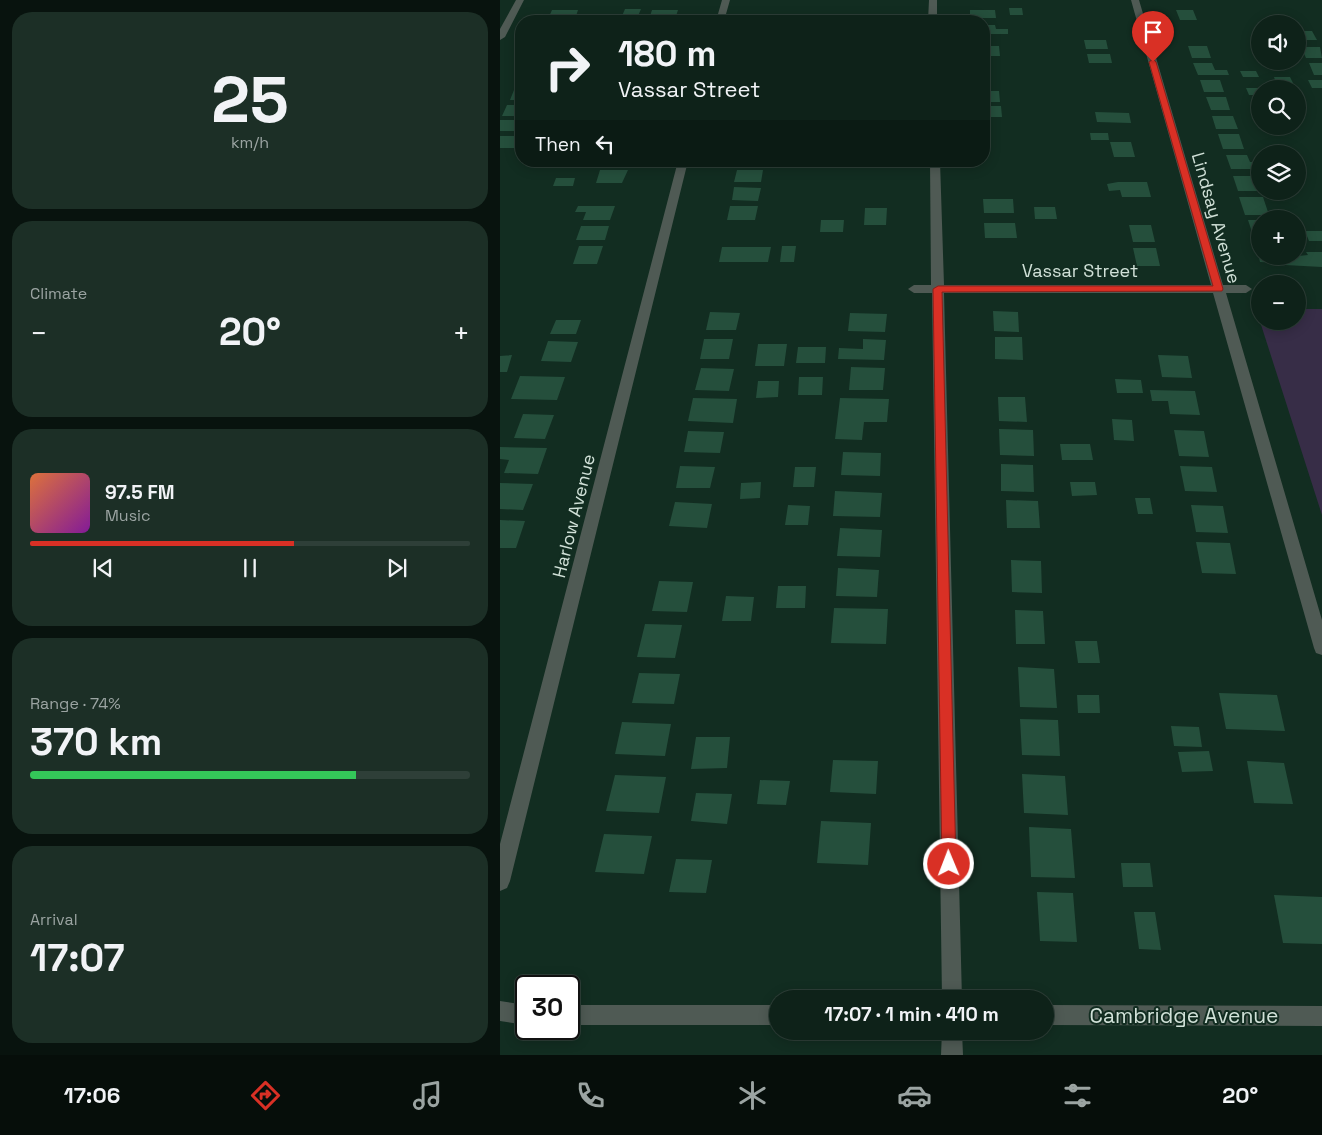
<!DOCTYPE html>
<meta charset="utf-8">
<style>
:root{--surface:#0e2219;--page:#1c2f26;--text:#f1f3f6;--muted:#9ba4a2;--line:#2e3f38;--accent:#d93025}
body{margin:0;font-family:"Space Grotesk",sans-serif;background:var(--page);color:var(--text);height:100vh;display:flex;flex-direction:column;font-size:19px;white-space:nowrap}
*{box-sizing:border-box;margin:0}
p{font-size:16px;color:var(--muted)}
.icon{flex:none;width:28px;height:28px;fill:none;stroke:currentColor;stroke-width:2;stroke-linecap:round;stroke-linejoin:round}
.map{position:relative;flex:1;overflow:hidden}
.side{display:flex;flex-direction:column;gap:12px;padding:12px;background:#08130e;width:500px}
.side>*{flex:none}
.banner{position:absolute;left:15px;top:15px;width:475px;height:152px;border-radius:20px;box-shadow:0 2px 12px #0003,0 0 0 1px var(--line);background:#0e2219;color:var(--text);overflow:hidden}
.tools{position:absolute;left:751px;top:15px;display:grid;gap:10px}
.tools a{display:grid;place-items:center;width:55px;height:55px;border-radius:50%;background:var(--surface);box-shadow:0 2px 12px #0003,0 0 0 1px var(--line);font-size:25px}
.speed{position:absolute;left:15px;top:975px;display:flex;gap:10px;font-size:25px;font-weight:700;text-align:center}
.speed>*{display:grid;place-content:center;width:65px;height:65px;border-radius:50%;background:var(--surface);box-shadow:0 2px 12px #0003,0 0 0 1px var(--line);line-height:1}
.speed .limit{border:2px solid #111;border-radius:8px;background:#fff;color:#111}
.pin{position:absolute;display:grid;place-items:center;width:42px;height:42px;color:#fff;margin:-51px -21px;border-radius:50% 50% 50% 0;rotate:-45deg;box-shadow:0 0 5px #0007}
.pin .icon{rotate:45deg}
.me{position:absolute;width:55px;margin:-28px;rotate:359deg;stroke-linejoin:round;filter:drop-shadow(0 0 4px #0008)}
.turn{display:flex;align-items:center;gap:18px;height:105px;padding:0 20px;font-size:22px}
.turn .icon{width:65px;height:65px;stroke-width:2.5}
.turn b{display:block;font-size:35px;line-height:42px}
.then{display:flex;align-items:center;height:48px;padding:0 20px;background:#0003;gap:10px;font-size:19px}
.big{font-size:38px;font-weight:700;line-height:1.1}
.side .card{flex:1;display:flex;flex-direction:column;justify-content:center;gap:8px;min-width:0;padding:0 18px;border-radius:20px;background:var(--page)}
.side .dial{align-items:center;gap:0}
.dial b{font-size:65px;line-height:1}
.song{display:flex;align-items:center;gap:15px}
.cover{width:60px;height:60px;border-radius:8px;background:linear-gradient(135deg,hsl(20 70% 55%),hsl(290 70% 35%))}
.played{height:5px;border-radius:2px;background:linear-gradient(90deg,var(--accent) 60%,var(--line) 60%)}
.keys{display:flex;justify-content:space-around;direction:ltr}
.heat{display:flex;justify-content:space-between;align-items:center;font-size:28px;direction:ltr}
.charge{height:8px;border-radius:4px;background:linear-gradient(90deg,#34c759 74%,var(--line) 0)}
.trip{position:absolute;left:269px;top:990px;width:285px;height:50px;border-radius:25px;background:var(--surface);box-shadow:0 2px 12px #0003,0 0 0 1px var(--line);font-weight:700;line-height:50px;text-align:center}
.menu{display:flex;height:80px;justify-content:space-around;align-items:center;background:#060e0a;color:var(--muted)}
.menu .icon{width:35px;height:35px}
.menu .active{color:var(--accent)}
.menu b{font-size:22px;color:var(--text)}
main{display:flex;flex:1;min-height:0}
.map>svg:first-child{display:block}
.green{fill:#372d47}
.building{fill:#254f3c}
.lines{fill:none;stroke-linecap:round;stroke-linejoin:round}
.minor{fill:#4f5a54;fill-rule:evenodd}
.route{fill:#d93025;stroke:#8d1f18}
.labels{text-anchor:middle;stroke-width:4;stroke-linejoin:round;paint-order:stroke}
.street-label{font-size:18px;fill:#d1e1d8;stroke:#122d21}
.near-street-label{font-size:21px;fill:#d1e1d8;stroke:#122d21}
</style>
<main>
<section class="side">
<div class="card dial"><b>25</b><p>km/h</p></div>
<div class="card"><p>Climate</p>
<div class="heat"><a>−</a><b class="big">20°</b><a>+</a></div>
</div>
<div class="card">
<div class="song"><i class="cover"></i><div><b>97.5 FM</b><p>Music</p></div></div>
<div class="played"></div>
<div class="keys"><svg class="icon" aria-label="previous" viewBox="0 0 24 24"><path d="M18 5L8 12l10 7zM5 5v14"/></svg><svg class="icon" aria-label="pause" viewBox="0 0 24 24"><path d="M8 5v14M16 5v14"/></svg><svg class="icon" aria-label="next" viewBox="0 0 24 24"><path d="M6 5l10 7-10 7zM19 5v14"/></svg></div>
</div>
<div class="card"><p>Range · 74%</p><b class="big">370 km</b><div class="charge"></div></div>
<div class="card"><p>Arrival</p><b class="big">17:07</b></div>
</section>
<div class="map">
<svg width="822" height="1055" viewBox="0 0 822 1055">
<rect width="100%" height="100%" fill="#122d21"/>
<path class="green" d="M756,309H760V321H798V309H822V515Z"/>
<path class="building" d="M509,8H522L523,15H510Z
M125,9H141L138,16H122Z
M52,10H78L75,19H48Z
M152,10H178L175,19H149Z
M470,10H495L496,18H470Z
M676,10H693L697,20H680Z
M484,25H495L496,29H508V34H484Z
M798,31H812L817,40H798Z
M584,40H606L608,49H586Z
M484,46H499L500,56H484Z
M688,46H707L711,58H692Z
M801,47H820L822,58H806Z
M587,54H610L612,63H589Z
M768,61H787L791,68H771Z
M693,63H712L715,70H727L729,75H698Z
M809,63H822V75H814Z
M740,71H756L759,77H743Z
M774,77H790L793,83H776Z
M700,80H720L724,92H704Z
M808,80H822V88H812Z
M746,88H760V95H749Z
M14,90H21V100H10Z
M484,91H499L500,102H484Z
M706,97H726L730,110H711Z
M7,105H21V116H2Z
M484,106H501L502,117H484Z
M595,112L629,113L631,123L597,122Z
M712,116H733L738,129H716Z
M0,120H21V131H0Z
M590,133H608L609,140H591Z
M718,134H739L744,149H723Z
M0,136H21V141L18,148H0Z
M610,142H631L635,157H614Z
M726,155H747L750,162H760V169H731Z
M109,161H130L129,165H107Z
M239,161H272V165H238Z
M355,161H388V165H355Z
M100,170H128L122,183H96Z
M237,170H263L261,182H234Z
M733,176H756L760,191H738Z
M56,178H75L73,186H53Z
M618,182H647L651,197H622L620,190L609,191L607,184Z
M234,187L261,188L258,201L232,200Z
M739,197H763L769,215H745Z
M483,199H513L514,213H484Z
M78,206H115L110,220H83L86,212H75Z
M230,206H258L255,220H227Z
M534,207H555L557,219H535Z
M365,208H387L386,225H364Z
M321,220H344L343,232H320Z
M748,220H760V238H754Z
M484,223H515L517,238H485Z
M629,225H651L655,242H633Z
M81,226H109L105,240H76Z
M805,231H822V241H809Z
M756,245H760V256H798L808,255L806,252H822V267L785,265V263L760,262Z
M79,246H103L97,264H73Z
M282,246H296L294,262H280Z
M222,247H271L268,262H219Z
M633,248H656L660,266H637Z
M493,311L518,312L519,332L494,331Z
M210,312L240,313L236,330H206Z
M350,313L387,314L385,332L348,331Z
M56,320H81L76,334H50Z
M495,337H522L523,360L495,359Z
M204,339H233L229,359H200Z
M363,339L386,340L384,360L338,359L339,348L363,349Z
M48,341L78,342L71,362L41,361Z
M258,344H287L284,366H255Z
M298,347H326L325,363H296Z
M12,355L7,372H0V356Z
M658,355L688,356L692,378L662,377Z
M351,367L385,368L383,390H349Z
M201,368L234,369L229,391L195,390Z
M20,376L65,377L57,400L11,399Z
M299,377H323L322,395H298Z
M615,379L641,380L643,393H617Z
M258,381H279L278,397L256,398Z
M650,390L695,391L700,415L670,414L668,401H652Z
M498,397H525L527,422L499,421Z
M193,398L237,399L233,423L188,421Z
M340,398L389,399L387,422H364L362,440L335,439Z
M23,414L54,415L45,439L14,438Z
M612,419L632,420L634,441L614,440Z
M499,429L533,430L534,456L500,455Z
M674,430L704,431L709,457L679,456Z
M188,431L224,432L220,453L184,452Z
M560,444H590L593,460H562Z
M0,447L47,448L38,474L4,473L9,460L0,459Z
M343,452L381,453L380,476L341,475Z
M501,464L533,465L534,492L501,491Z
M180,466L215,467L210,488H176Z
M680,466L712,467L717,492L685,491Z
M295,467H316L314,487H293Z
M261,482L260,498L240,499L241,483Z
M570,482H595L597,495L572,496Z
M0,483L33,484L23,510L0,509Z
M335,491L382,493L380,517L333,516Z
M635,498H650L653,514H638Z
M506,500L538,501L540,528H507Z
M175,502L212,504L207,528L169,526Z
M288,505L310,506L308,525H285Z
M691,505L723,506L728,533L696,532Z
M0,520L25,521L16,548H0Z
M340,528L382,530L380,557L337,556Z
M696,542L730,543L736,574L702,573Z
M511,560L541,561L542,593L512,592Z
M338,568L379,570L377,597L336,596Z
M159,581L193,582L187,612L152,611Z
M278,586H306L305,608H276Z
M226,596L254,597L251,621H222Z
M334,608L388,609L386,644L331,643Z
M515,610L543,611L545,644H516Z
M145,624L182,625L175,658L137,657Z
M575,641H597L600,663H578Z
M518,667L554,669L557,708L520,707Z
M139,673L180,674L174,704L132,703Z
M719,693L777,695L785,731L726,729Z
M577,695H599L600,713H578Z
M520,719L558,720L560,756L522,755Z
M122,722L171,724L165,756L115,754Z
M671,726L699,727L702,747L674,746Z
M196,737H230L227,768L191,769Z
M709,751L713,771L682,772L678,752Z
M333,760L378,761L376,794L330,792Z
M747,761L784,763L793,804L754,803Z
M522,774L565,776L568,815L524,813Z
M115,775L166,777L159,813L106,811Z
M260,780L290,781L286,805L257,804Z
M196,793L232,794L227,824L191,821Z
M321,821L371,823L368,865L317,863Z
M529,827L571,829L575,878L531,877Z
M104,834L152,836L144,874L95,872Z
M176,859L212,860L206,893L169,892Z
M621,863H650L653,887H623Z
M537,892L573,893L577,942L540,941Z
M774,895L822,897V944L783,943Z
M634,912H655L661,950L639,949Z"/>
<g class="lines">
<path class="minor" d="M16,0H24L5,37L0,40V29Z
M222,0H230L224,21H216Z
M429,0H437V21H428Z
M631,0H639L723,285H746L752,289L746,293H726L822,620V655L816,653L814,648L713,293H444L462,999H442L432,293H414L408,289L414,285H431L430,161H440L444,285H711Z
M178,161H188L10,881L7,888L0,891V844Z
M0,1001L26,1005V1025L0,1021Z
M69,1005H278V1025H69Z
M545,1005L822,1006V1026L545,1025Z
M442,1031H462L463,1055H441Z"/>
</g>
<path class="route" d="M653,59L656,62L723,289L722,291L442,292L456,864L454,869L449,871L444,869L442,864L433,289L438,286H713L649,62Z"/>
<g class="labels">
<g class="street-label">
<text transform="translate(716 218) rotate(74)" y="6">Lindsay Avenue</text>
<text x="580" y="277">Vassar Street</text>
<text transform="translate(74 516) rotate(-76)" y="6">Harlow Avenue</text>
</g>
<g class="near-street-label">
<text x="684" y="1023">Cambridge Avenue</text>
</g>
</g>
</svg>
<div class="tools">
<a><svg class="icon" aria-label="sound" viewBox="0 0 24 24"><path d="M4 9h4l5-4v14l-5-4H4zM17 9q2 3 0 6"/></svg></a>
<a><svg class="icon" aria-label="search" viewBox="0 0 24 24"><circle cx="10" cy="10" r="6"/><path d="M15 15l6 6"/></svg></a>
<a><svg class="icon" aria-label="layers" viewBox="0 0 24 24"><path d="M12 4l9 5-9 5-9-5zM3 14l9 5 9-5"/></svg></a>
<a>+</a>
<a>−</a>
</div>
<div class="speed"><div class="limit">30</div></div>
<div class="pin" style="left:653px;top:62px;background:#d93025"><svg class="icon" aria-label="arrive" viewBox="0 0 24 24"><path d="M6 21V4h12l-3 4 3 4H6"/></svg></div>
<svg class="me" style="left:449px;top:864px" viewBox="-20 -20 40 40"><circle r="17" fill="#d93025" stroke="#fff" stroke-width="3"/><path d="M0-11L8 9 0 5-8 9z" fill="#fff"/></svg>
<div class="trip">17:07 · 1 min · 410 m</div>
<div class="banner">
<div class="turn"><svg class="icon" aria-label="right" viewBox="0 0 24 24"><path d="M7 20v-9h11M14 6l5 5-5 5"/></svg><div><b>180 m</b>Vassar Street</div></div>
<div class="then">Then<svg class="icon" aria-label="left" viewBox="0 0 24 24"><path d="M17 20v-9H6M10 6l-5 5 5 5"/></svg></div>
</div>
</div>
</main>
<nav class="menu">
<b>17:06</b>
<svg class="icon active" aria-label="directions" viewBox="0 0 24 24"><path d="M12 3l9 9-9 9-9-9zM9 14v-3h6M13 9l2 2-2 2"/></svg>
<svg class="icon" aria-label="music" viewBox="0 0 24 24"><path d="M9 18V5l10-2v13"/><circle cx="6" cy="18" r="3"/><circle cx="16" cy="16" r="3"/></svg>
<svg class="icon" aria-label="phone" viewBox="0 0 24 24"><path d="M5 4h4l2 5-3 2q2 4 5 5l2-3 5 2v4C11 20 4 13 5 4z"/></svg>
<svg class="icon" aria-label="climate" viewBox="0 0 24 24"><path d="M12 3v18M4 7l16 10M4 17L20 7"/></svg>
<svg class="icon" aria-label="car" viewBox="0 0 24 24"><path d="M5 17H2v-5l4-1 3-4h7l3 4 3 1v5h-3M9 17h6M6 11h13"/><circle cx="7" cy="17" r="2"/><circle cx="17" cy="17" r="2"/></svg>
<svg class="icon" aria-label="filters" viewBox="0 0 24 24"><path d="M4 7h16M4 17h16"/><circle cx="9" cy="7" r="2"/><circle cx="15" cy="17" r="2"/></svg>
<b>20°</b>
</nav>
